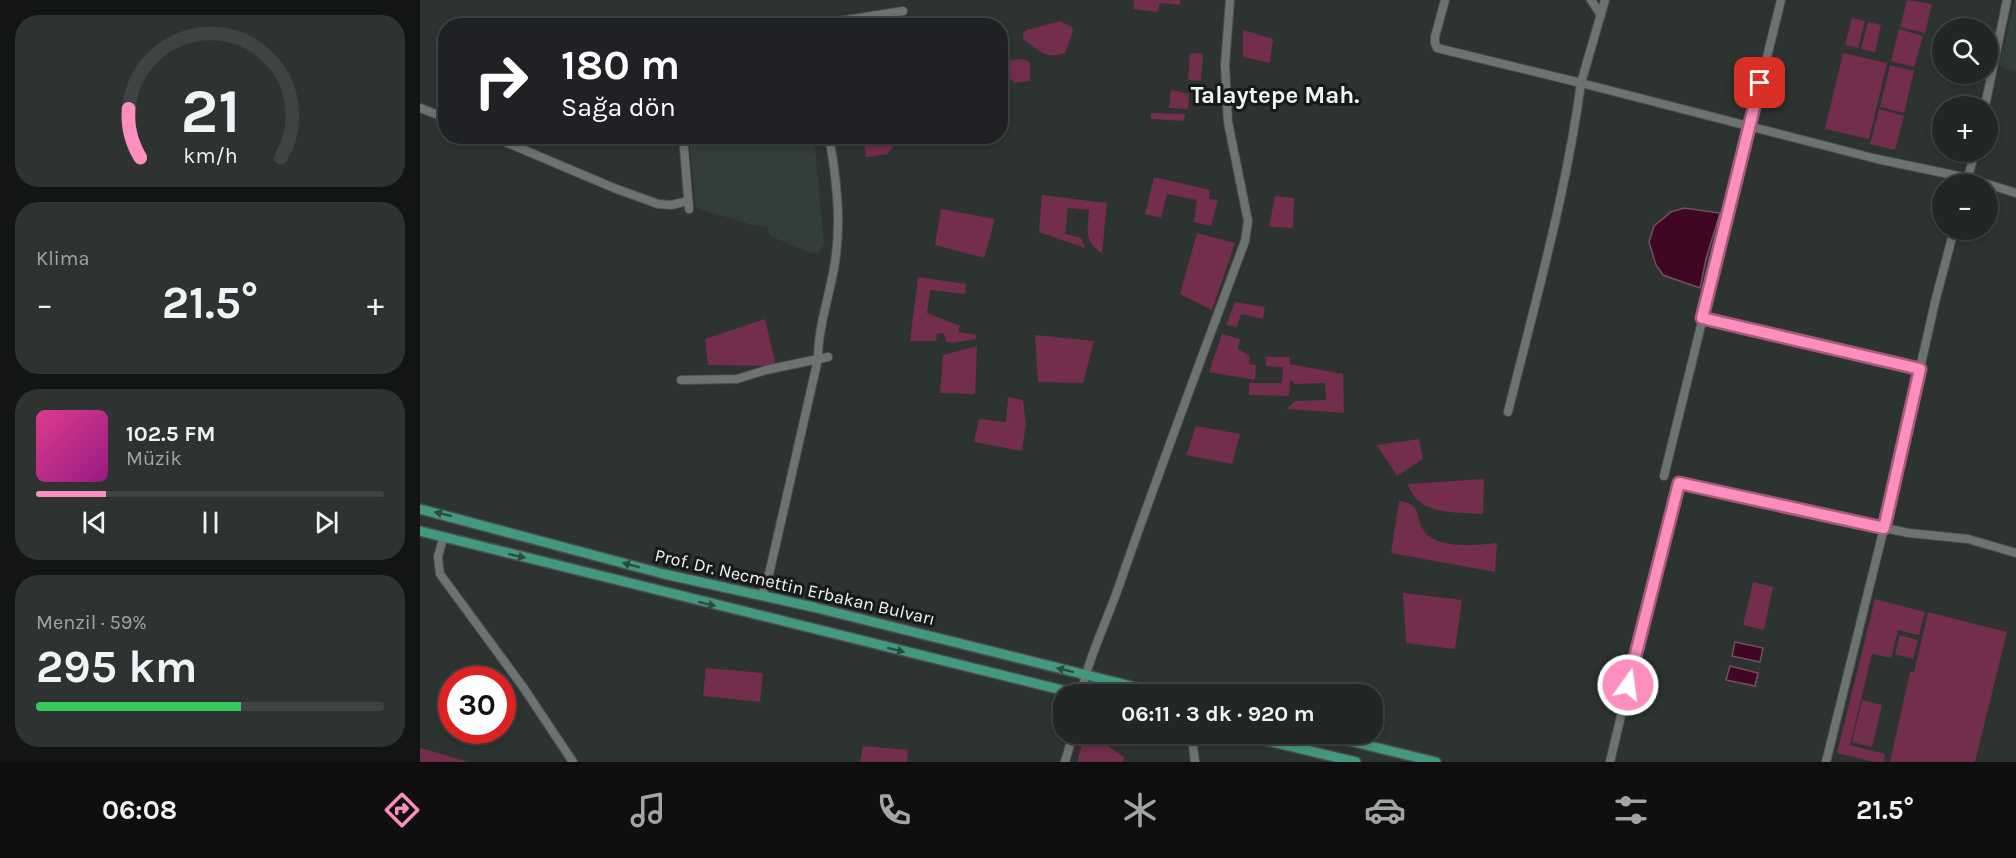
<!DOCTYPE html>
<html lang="tr">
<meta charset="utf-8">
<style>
:root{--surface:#222624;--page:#2e3231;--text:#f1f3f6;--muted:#a2a5a6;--line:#3f4341;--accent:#fe8ebd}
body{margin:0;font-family:Karla,sans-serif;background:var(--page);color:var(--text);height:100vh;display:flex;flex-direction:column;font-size:22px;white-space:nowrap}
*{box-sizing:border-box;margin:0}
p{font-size:20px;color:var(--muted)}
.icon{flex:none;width:33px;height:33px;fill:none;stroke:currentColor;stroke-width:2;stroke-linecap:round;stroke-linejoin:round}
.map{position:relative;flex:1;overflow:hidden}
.details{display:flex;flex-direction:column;gap:15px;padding:15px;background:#131514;width:420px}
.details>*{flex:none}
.banner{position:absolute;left:18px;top:18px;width:570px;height:126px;border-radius:24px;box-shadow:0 3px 9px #0003,0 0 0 2px var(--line);background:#202124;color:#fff;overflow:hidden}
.controls{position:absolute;left:1512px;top:18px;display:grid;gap:12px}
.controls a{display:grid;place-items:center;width:66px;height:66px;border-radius:50%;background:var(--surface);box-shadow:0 3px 9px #0003,0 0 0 2px var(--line);font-size:30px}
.speed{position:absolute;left:18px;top:666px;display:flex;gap:12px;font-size:30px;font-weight:700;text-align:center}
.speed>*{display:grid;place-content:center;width:78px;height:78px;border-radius:50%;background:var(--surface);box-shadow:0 3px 9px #0003,0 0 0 2px var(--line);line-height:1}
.speed .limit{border:9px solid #d22;background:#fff;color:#111}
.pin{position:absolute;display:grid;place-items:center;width:51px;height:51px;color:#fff;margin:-26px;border-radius:12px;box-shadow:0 3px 9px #0006}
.me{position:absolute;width:66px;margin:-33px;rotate:14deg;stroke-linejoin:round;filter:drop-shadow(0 0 4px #0008)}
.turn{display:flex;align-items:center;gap:21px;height:126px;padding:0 24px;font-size:27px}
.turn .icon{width:78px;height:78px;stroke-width:2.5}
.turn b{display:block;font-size:42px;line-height:51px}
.big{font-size:45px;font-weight:700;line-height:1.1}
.details .tile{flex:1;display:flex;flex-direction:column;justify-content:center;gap:9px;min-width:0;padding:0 21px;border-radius:24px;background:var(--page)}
.details .dial{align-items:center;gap:0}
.dial svg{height:156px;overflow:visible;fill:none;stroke:var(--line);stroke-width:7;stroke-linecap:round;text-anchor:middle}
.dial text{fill:var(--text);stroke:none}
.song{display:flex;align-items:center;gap:18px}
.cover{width:72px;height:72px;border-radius:9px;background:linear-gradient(135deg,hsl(330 70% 55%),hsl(310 70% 35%))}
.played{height:6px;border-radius:3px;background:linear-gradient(90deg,var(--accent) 20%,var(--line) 20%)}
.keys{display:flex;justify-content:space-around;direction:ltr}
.heat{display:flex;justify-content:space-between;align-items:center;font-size:33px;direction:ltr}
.charge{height:9px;border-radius:4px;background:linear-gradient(90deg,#34c759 59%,var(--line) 0)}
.trip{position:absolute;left:633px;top:684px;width:330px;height:60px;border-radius:24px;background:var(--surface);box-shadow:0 3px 9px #0003,0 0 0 2px var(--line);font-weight:700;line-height:60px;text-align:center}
.tabs{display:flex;height:96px;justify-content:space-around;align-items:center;background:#0e0f0e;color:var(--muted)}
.tabs .icon{width:42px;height:42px}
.tabs .current{color:var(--accent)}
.tabs b{font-size:27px;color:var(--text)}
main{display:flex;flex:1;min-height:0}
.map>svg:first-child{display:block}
.built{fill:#313e39}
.green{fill:#732d4d}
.water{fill:#400724;stroke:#754e62;stroke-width:1.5}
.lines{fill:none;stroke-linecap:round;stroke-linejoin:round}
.minor-casing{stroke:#4a4f4d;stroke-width:10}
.major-casing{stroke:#4a4f4d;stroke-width:12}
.minor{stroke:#6c7370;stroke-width:8}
.major{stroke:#439880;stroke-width:9}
.oneway{fill:#294c42}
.route-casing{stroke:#a55c7b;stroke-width:15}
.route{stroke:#fe8ebd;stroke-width:10}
.labels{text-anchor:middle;stroke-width:6;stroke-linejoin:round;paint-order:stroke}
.street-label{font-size:18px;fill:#f1f5f4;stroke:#171a19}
.district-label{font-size:24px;font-weight:bold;fill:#f1f5f4;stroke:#171a19}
</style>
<main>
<section class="details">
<div class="tile dial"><svg viewBox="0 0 100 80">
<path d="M14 69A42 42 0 1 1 86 69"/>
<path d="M14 69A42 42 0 0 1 8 44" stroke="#fe8ebd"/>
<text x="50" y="56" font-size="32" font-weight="700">21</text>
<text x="50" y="72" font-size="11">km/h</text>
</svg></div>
<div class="tile"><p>Klima</p>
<div class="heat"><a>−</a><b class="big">21.5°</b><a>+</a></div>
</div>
<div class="tile">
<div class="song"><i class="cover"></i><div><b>102.5 FM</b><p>Müzik</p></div></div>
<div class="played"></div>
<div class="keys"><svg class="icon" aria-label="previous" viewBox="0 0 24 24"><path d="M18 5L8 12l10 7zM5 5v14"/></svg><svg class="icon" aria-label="pause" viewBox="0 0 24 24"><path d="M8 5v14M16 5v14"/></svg><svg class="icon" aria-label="next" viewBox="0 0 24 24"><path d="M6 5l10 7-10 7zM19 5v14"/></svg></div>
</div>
<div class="tile"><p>Menzil · 59%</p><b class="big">295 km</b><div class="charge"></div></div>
</section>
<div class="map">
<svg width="1596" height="762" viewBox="0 0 1596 762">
<rect width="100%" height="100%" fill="#2d3330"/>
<path class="built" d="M1595,0H1596V71L1579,66Z
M269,137H394L404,242L401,251L397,253H391L350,236L348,227L329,224L276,208Z"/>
<path class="green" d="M714,0H760V5L740,3L737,12L713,9Z
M1487,0L1512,4L1505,33L1480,27Z
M1432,18L1445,21L1438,48L1425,45Z
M640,21L652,27L653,31L645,53C627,60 617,50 603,39V33L607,30Z
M1448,22L1461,25L1455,52L1441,49Z
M1479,29L1503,36L1494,67L1471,61Z
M823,30L853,39L850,63L823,57Z
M770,53L783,54L781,81L768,80Z
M1423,53L1467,63L1449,139L1405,129Z
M602,59L610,62V81L594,83L591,79L581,82V62Z
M1470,65L1494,71L1484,113L1460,107Z
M751,90L769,94L768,109L749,108Z
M1459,109L1484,116L1475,150L1450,144Z
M731,113L765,114L764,121L731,119Z
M444,137V136L480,137L468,154L446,157Z
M734,177L790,190L789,199L798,200L791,226L774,222L777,200L747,194L741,218L725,214Z
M622,195L687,203L682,253C663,242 668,229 669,210L648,208L645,234L661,238L665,248L619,232Z
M855,196L874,198L873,228L849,227Z
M521,209L575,219L564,258L515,245Z
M777,233L815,243L792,310L760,294Z
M498,277L546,284L545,294L510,290L507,313L540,326L538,332L556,335V339L533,343L526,342L524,333L517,334L516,341H490Z
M815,302L845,307L843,319L821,314L817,327L806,325Z
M345,319L356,366L288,365L285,339Z
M802,334L820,339L818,349L830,356L829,364L836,365L835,380L789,372Z
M615,335L674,341L663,383L618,382Z
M557,346L555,394L520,393L523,355Z
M846,357H870V364L923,374L924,413L867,409L875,401L906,400L905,383L875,384L870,380L869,396L829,395V383H862L863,367L846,366Z
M588,397L603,400L606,424L602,451L554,442L559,419L586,422Z
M776,426L820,434L812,464L766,455Z
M999,439L1003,459L977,476L957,445Z
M1064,479L1063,514C1036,512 997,516 988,484Z
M979,501C1003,504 994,517 1004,531C1017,550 1058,545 1077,543L1075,572L971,553Z
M1333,582L1353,587L1344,630L1323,625Z
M983,593L1042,600L1035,649L986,643Z
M1455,599L1505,612L1499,635L1478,630L1471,658L1452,654L1430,745L1465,754L1464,762H1454L1417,753Z
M1508,612L1587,632L1555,762H1470L1490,672H1494Z
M1480,635L1498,640L1493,659L1475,654Z
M286,668L343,673L340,702L283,696Z
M1442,700L1462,705L1452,747L1432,742Z
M665,734H670L704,757L703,762H657Z
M443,746L488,750L487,762H440Z
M0,748L49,762H0Z"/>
<path class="water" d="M1264,208L1300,213L1286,259L1280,288L1243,275L1236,265L1229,242L1234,226L1251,212Z
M1315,642L1343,648L1340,662L1312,656Z
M1310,666L1338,673L1335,686L1306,680Z"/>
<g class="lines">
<defs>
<path id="minor" d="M1025,0L1015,37V43L1017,48L1161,83L1185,0
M1171,0L1181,15
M389,26L483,11
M1565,106L1587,0
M0,108L26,118
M71,136L194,188L238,204L251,205L268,201
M263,136L269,209
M1546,184L1555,152
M1282,318L1500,369
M261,380L317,379L346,370L408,357
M1088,412C1115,303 1146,194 1161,83L1457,159L1548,178L1596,193
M1244,476L1361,0
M23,538L18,557L20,574L103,687L153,762
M342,596L350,570L398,359C398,323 412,290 416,255C421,216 416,176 409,136
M661,694C669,656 687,621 700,583C740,468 783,354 825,241L828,221L808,122L805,65L810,0
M645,762L653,734
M775,762L773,746L776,734
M1190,762L1223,623L1259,483L1464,528L1489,533L1548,539L1596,553
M1406,762L1464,528L1515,302L1534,230"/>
<path id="major" d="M0,509L244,574L393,607L743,694
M0,531L658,694
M819,734L936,762
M901,734L1016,762"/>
</defs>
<use href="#minor" class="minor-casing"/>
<use href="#major" class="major-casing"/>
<use href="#minor" class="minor"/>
<use href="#major" class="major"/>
</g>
<defs><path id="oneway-solid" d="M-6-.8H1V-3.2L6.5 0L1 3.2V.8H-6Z" transform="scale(1.5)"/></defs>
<g class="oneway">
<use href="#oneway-solid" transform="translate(23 514) rotate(-166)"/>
<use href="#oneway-solid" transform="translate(97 556) rotate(14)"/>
<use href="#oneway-solid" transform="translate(211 565) rotate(-165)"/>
<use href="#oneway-solid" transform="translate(287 604) rotate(14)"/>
<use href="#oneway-solid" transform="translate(476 650) rotate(14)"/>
<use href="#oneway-solid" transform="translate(645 670) rotate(-166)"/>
</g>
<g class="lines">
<defs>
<path id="route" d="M1208,685L1259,483L1464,528L1500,369L1282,318L1340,83"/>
</defs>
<use href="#route" class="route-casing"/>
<use href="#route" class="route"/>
</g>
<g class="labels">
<g class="street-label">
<text transform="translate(375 587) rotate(13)" y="6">Prof. Dr. Necmettin Erbakan Bulvarı</text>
</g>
<g class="district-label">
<text x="855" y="103">Talaytepe Mah.</text>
</g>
</g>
</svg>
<div class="controls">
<a><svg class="icon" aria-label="search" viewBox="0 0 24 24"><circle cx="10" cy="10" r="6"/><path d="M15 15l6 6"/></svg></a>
<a>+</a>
<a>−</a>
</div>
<div class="speed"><div class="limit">30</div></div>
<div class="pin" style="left:1340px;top:83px;background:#d93025"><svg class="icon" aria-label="arrive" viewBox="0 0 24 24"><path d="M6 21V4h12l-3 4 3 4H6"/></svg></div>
<svg class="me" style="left:1208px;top:685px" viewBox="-20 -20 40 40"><circle r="17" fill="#fe8ebd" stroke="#fff" stroke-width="3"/><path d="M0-11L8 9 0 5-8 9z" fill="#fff"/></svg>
<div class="trip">06:11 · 3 dk · 920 m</div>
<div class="banner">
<div class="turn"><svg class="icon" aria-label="right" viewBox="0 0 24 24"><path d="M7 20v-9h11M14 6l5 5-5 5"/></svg><div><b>180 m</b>Sağa dön</div></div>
</div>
</div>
</main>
<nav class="tabs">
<b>06:08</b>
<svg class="icon current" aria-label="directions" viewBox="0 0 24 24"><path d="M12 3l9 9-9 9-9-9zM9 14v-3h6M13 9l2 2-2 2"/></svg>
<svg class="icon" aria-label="music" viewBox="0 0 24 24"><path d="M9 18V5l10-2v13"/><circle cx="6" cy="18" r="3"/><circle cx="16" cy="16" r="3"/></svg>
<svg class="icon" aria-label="phone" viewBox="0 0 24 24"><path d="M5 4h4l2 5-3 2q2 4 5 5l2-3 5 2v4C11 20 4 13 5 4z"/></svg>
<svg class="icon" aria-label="climate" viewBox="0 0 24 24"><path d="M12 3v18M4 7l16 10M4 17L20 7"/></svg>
<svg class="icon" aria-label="car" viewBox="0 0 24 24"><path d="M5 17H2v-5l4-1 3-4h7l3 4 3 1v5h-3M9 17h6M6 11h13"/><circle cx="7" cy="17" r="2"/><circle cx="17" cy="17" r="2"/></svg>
<svg class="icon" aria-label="filters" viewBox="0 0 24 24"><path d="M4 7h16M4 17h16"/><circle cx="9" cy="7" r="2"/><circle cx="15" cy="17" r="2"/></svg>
<b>21.5°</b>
</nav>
